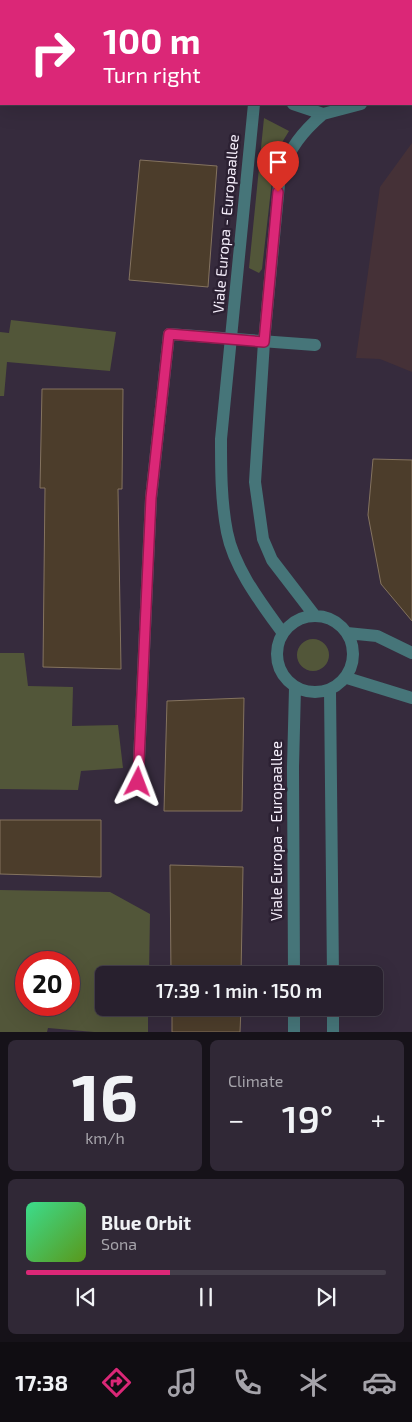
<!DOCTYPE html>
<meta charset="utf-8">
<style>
:root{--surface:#28202e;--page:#302836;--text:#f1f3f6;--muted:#a5a3aa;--line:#443e4a;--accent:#db2777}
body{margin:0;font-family:"Exo 2",sans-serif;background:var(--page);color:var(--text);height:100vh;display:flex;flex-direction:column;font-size:19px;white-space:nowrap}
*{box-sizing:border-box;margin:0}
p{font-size:16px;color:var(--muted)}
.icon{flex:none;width:28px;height:28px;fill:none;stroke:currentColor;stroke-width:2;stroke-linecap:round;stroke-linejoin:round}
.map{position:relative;height:1032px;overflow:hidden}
.side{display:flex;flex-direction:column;gap:8px;padding:8px;background:#161219;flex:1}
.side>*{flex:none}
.banner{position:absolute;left:0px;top:0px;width:412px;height:105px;box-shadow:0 5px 20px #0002,0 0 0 1px var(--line);background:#db2777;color:#fff;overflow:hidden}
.speed{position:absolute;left:15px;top:951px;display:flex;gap:10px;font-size:25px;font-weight:700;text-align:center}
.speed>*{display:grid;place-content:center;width:65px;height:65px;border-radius:50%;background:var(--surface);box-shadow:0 5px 20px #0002,0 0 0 1px var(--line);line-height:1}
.speed .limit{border:8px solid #d22;background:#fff;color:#111}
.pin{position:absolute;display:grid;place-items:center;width:42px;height:42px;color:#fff;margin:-51px -21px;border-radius:50% 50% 50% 0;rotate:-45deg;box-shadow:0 0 5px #0007}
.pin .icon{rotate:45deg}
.me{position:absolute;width:55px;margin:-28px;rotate:3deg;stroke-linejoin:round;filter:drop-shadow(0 0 4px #0008)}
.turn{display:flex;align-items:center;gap:18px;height:105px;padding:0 20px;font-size:22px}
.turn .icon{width:65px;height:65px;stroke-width:2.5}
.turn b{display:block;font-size:35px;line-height:42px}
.big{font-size:38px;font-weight:600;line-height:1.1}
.side .widget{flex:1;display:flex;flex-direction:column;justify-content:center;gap:8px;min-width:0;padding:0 18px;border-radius:8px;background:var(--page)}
.side .dial{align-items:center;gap:0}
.dial b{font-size:65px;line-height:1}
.song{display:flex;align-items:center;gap:15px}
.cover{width:60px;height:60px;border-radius:8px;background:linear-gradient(135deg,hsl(150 70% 55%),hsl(90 70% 35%))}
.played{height:5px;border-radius:2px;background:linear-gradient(90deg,var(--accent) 40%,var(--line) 40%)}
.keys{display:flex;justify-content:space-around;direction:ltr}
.heat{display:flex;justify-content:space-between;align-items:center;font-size:28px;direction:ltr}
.side .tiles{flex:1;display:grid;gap:8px;grid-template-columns:1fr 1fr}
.widget:last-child{grid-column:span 2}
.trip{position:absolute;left:95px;top:966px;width:288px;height:50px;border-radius:8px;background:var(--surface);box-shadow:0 5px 20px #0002,0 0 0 1px var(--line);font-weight:600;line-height:50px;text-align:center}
.tabs{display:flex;height:80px;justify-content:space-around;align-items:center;background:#100d12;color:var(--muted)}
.tabs .icon{width:35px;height:35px}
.tabs .active{color:var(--accent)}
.tabs b{font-size:22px;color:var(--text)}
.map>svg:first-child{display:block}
.education{fill:#453137}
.green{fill:#525639;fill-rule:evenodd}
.building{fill:#4c3d2b;stroke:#84735f}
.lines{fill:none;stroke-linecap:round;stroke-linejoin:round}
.service{stroke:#467579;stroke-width:12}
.minor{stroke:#467579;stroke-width:12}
.route-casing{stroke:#8e194d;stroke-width:12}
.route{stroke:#db2777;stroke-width:9}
.labels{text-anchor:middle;stroke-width:5;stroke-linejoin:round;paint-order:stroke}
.street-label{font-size:15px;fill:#f8f1fe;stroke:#2c2133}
</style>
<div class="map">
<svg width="412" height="1032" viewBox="0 0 412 1032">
<rect width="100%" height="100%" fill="#362b3d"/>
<path class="education" d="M412,143V372L380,359L356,358L380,187Z"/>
<path class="green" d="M290,0H398L401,1H289Z
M264,118L289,131L275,154L262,269L259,273L249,268Z
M11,320L116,332L110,371L7,362L4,396H0V332L9,333Z
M297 655a16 16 0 1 1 32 0a16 16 0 1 1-32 0Z
M0,653H24L28,686L73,687L72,726L118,725L123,768L81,771L78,790L0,789Z
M0,890L110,892L150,914L149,975H104V1008H148V1032H94L48,1028L47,1032H0ZM26,962H69V1005H26Z"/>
<path class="building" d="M140,160L217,166L208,287L129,280Z
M42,389H123L122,489H118L121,669L43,667L45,488H40Z
M373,459L412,460V621L381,584L368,515Z
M244,698L242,811H164L167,701Z
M0,820H101V877L0,874Z
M170,865L243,867L241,975H171Z
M172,1008H241L240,1032H172Z"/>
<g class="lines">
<path class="service" d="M138,782L151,498L169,334L315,345"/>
<path class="minor" d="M249,0L250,1
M269,1L270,0
M411,82H412
M254,104L221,439C221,470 221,501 227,532C234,568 261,603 282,632
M293,104L323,114L361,104
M315,616L272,560L263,539L255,482L264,342L280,174C290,148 302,132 323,114
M277 654a38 38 0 1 1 76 0a38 38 0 1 1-76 0Z
M347,633L377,636L412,653
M347,678L412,698
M330,690L333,975
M294,975L293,767L295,688
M294,1008V1032
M333,1032V1008"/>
</g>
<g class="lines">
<defs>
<path id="route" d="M138,782L151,498L169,334L264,342L278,192"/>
</defs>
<use href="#route" class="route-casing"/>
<use href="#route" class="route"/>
</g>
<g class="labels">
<g class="street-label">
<text transform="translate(226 224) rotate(-85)" y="5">Viale Europa - Europaallee</text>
<text transform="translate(277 831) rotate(-90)" y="5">Viale Europa - Europaallee</text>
</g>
</g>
</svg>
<div class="speed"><div class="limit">20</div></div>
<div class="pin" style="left:278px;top:192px;background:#d93025"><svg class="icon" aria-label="arrive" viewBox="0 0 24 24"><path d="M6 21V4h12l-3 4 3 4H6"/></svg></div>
<svg class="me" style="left:138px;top:782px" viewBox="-20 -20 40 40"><path d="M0-17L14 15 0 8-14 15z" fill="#db2777" stroke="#fff" stroke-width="4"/></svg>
<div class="trip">17:39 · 1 min · 150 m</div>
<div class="banner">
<div class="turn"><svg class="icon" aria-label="right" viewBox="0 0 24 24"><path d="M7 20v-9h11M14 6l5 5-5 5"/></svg><div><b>100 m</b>Turn right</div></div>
</div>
</div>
<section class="side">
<div class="tiles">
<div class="widget dial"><b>16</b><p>km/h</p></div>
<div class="widget"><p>Climate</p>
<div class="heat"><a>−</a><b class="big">19°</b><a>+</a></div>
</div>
<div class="widget">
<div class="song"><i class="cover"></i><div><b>Blue Orbit</b><p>Sona</p></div></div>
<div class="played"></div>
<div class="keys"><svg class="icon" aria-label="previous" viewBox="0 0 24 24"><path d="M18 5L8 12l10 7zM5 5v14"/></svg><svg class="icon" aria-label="pause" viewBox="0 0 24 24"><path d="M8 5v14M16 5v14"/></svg><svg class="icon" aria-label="next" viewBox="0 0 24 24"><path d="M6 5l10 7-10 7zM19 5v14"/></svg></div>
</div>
</div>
</section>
<nav class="tabs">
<b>17:38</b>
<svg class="icon active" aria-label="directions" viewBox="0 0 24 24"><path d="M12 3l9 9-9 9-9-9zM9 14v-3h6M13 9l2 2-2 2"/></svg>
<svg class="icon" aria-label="music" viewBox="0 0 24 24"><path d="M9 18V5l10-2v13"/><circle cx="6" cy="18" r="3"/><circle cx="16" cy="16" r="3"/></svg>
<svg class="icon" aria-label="phone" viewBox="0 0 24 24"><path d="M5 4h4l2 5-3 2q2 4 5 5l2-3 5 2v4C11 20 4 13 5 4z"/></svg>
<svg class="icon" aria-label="climate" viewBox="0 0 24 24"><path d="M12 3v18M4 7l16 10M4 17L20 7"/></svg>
<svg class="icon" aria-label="car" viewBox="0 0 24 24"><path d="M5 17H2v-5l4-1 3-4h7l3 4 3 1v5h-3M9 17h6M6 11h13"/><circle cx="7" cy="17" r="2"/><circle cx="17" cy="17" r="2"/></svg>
</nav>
